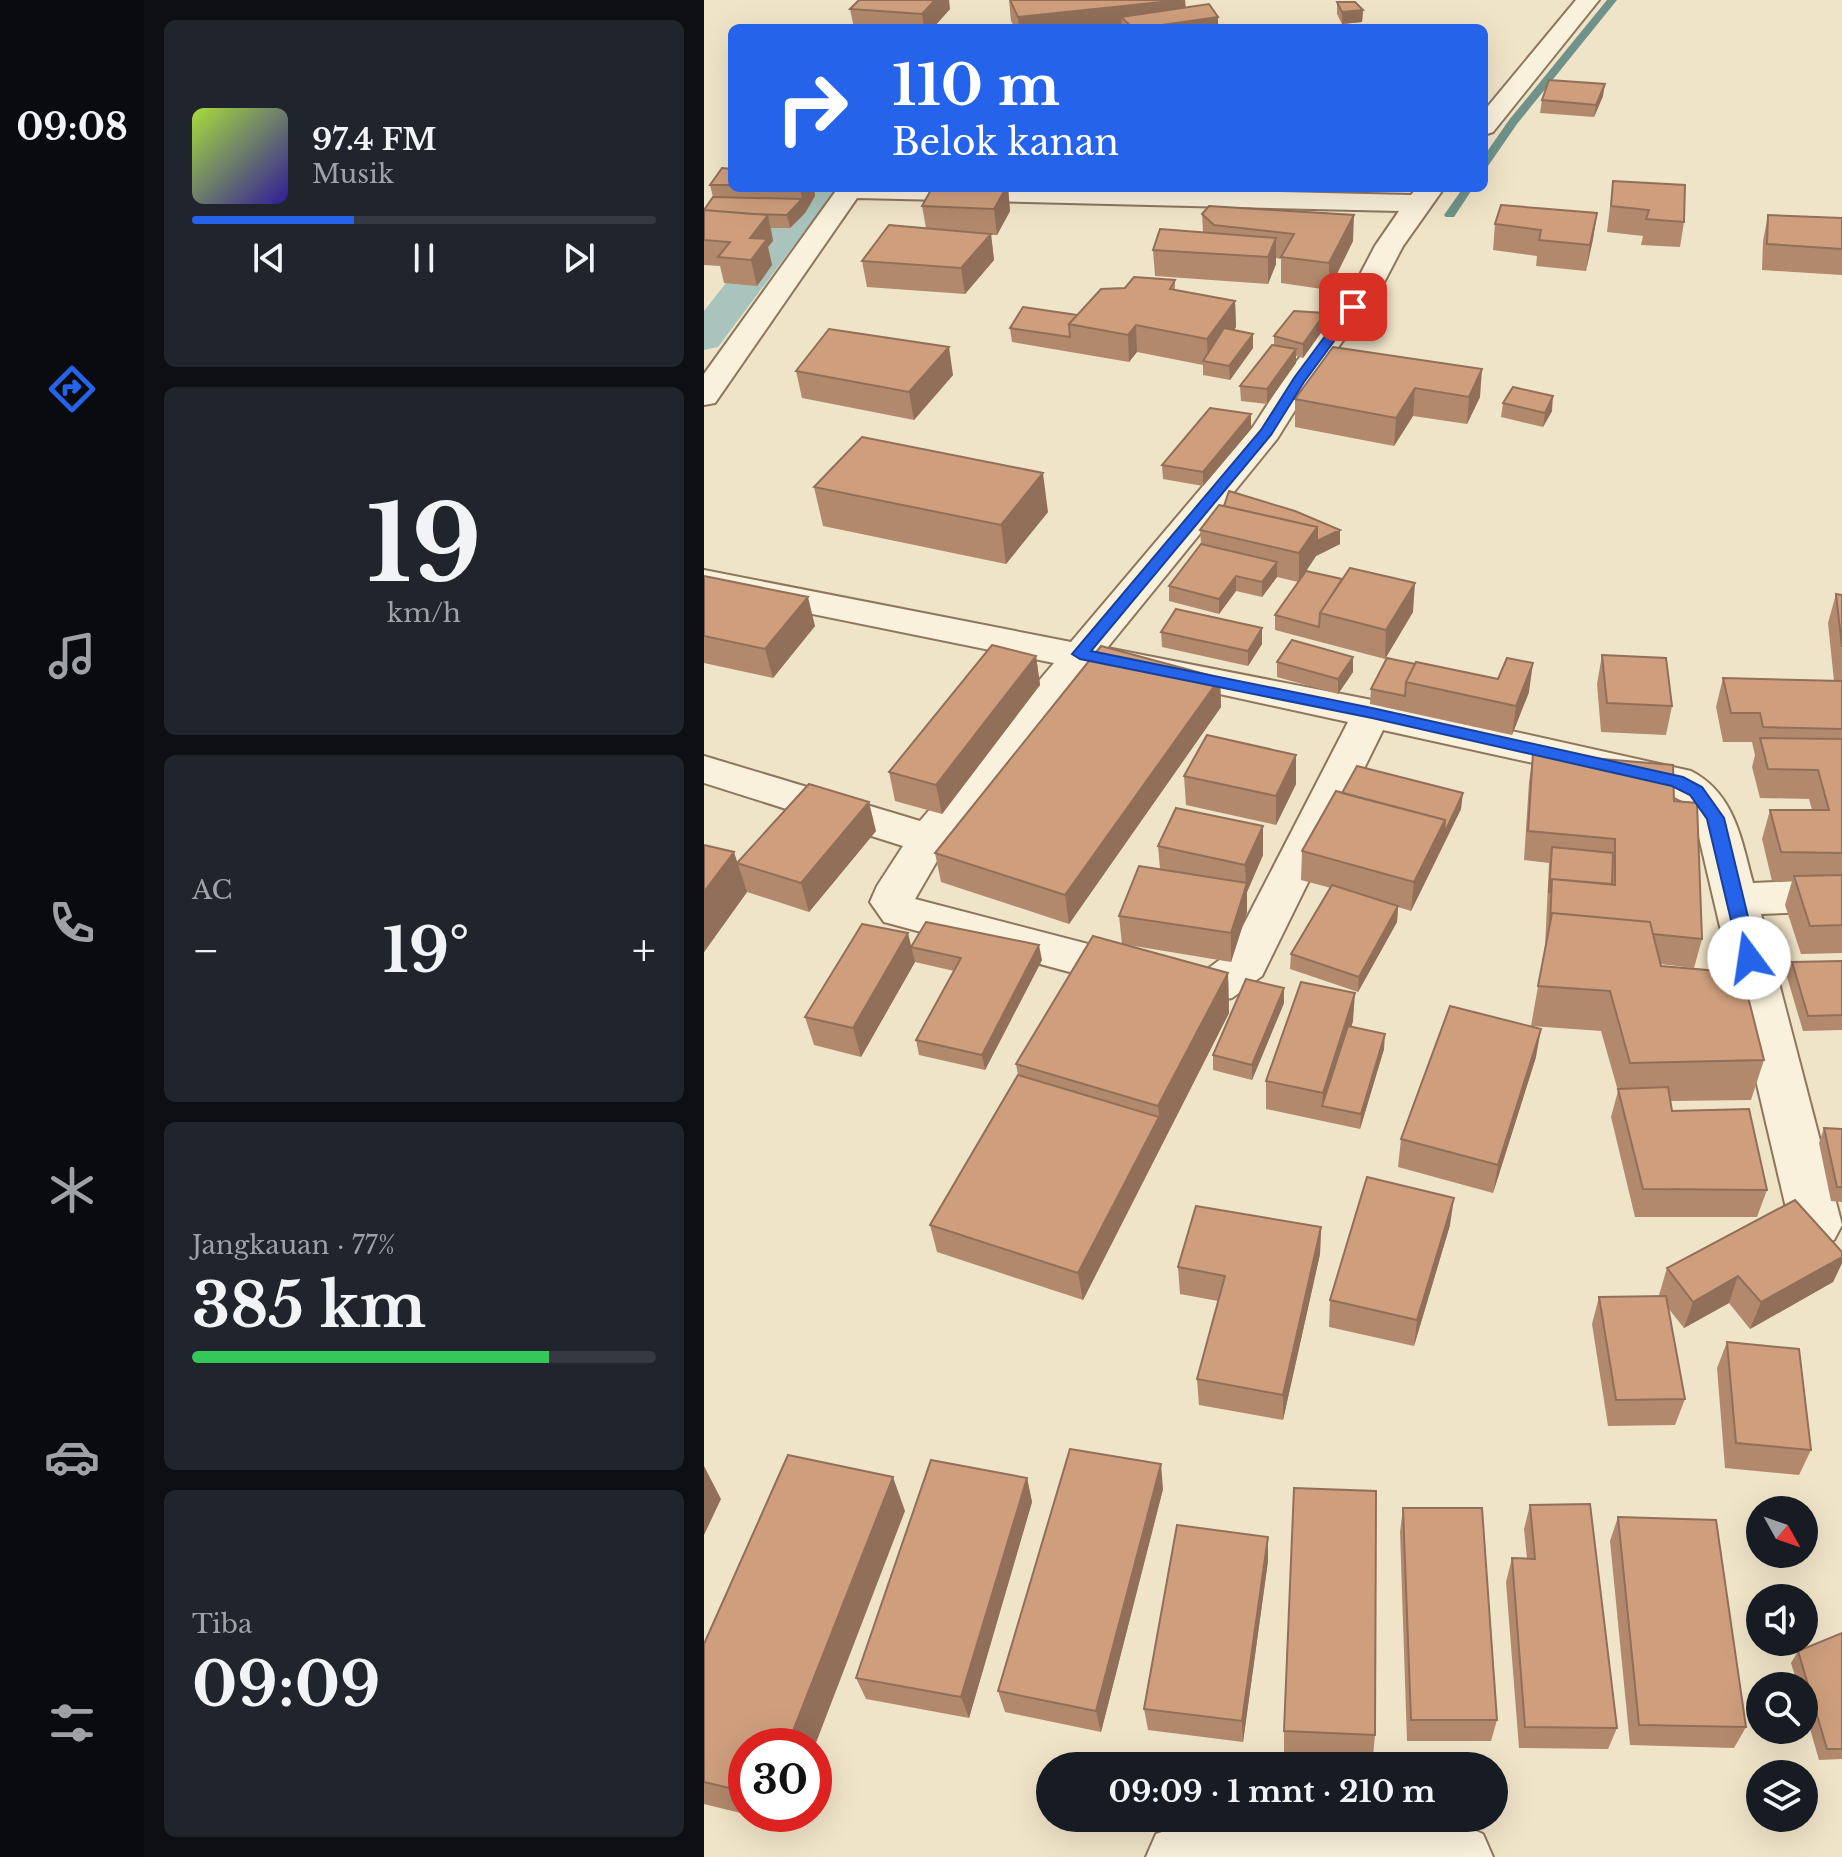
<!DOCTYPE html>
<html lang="id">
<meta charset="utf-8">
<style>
:root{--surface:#171b24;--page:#20242c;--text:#f1f3f6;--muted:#9ea1a6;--line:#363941;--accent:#2563eb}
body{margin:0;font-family:"Libre Baskerville",serif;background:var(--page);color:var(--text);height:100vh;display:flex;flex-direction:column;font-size:30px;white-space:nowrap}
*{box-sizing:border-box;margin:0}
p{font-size:26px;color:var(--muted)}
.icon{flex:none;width:44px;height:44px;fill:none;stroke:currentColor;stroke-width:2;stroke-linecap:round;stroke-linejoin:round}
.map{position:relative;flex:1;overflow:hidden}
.panel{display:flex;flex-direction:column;gap:20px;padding:20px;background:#0d0f14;width:560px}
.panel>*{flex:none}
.banner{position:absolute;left:24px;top:24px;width:760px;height:168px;border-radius:12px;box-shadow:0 8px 32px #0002;background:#2563eb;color:#fff;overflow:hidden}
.needle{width:52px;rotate:130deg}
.tools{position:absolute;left:1042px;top:1496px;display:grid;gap:16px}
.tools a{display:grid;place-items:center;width:72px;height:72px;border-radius:50%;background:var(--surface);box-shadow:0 8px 32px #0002;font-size:40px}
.speed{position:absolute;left:24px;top:1728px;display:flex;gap:16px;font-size:40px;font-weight:700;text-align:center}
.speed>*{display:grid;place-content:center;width:104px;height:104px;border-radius:50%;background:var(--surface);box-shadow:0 8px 32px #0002;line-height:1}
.speed .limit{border:12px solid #d22;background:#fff;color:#111}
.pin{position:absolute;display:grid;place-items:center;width:68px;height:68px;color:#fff;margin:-34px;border-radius:16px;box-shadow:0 4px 12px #0006}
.me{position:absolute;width:88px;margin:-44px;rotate:346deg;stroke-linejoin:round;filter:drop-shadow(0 0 6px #0008)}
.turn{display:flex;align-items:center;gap:28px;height:168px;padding:0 32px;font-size:36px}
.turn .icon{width:104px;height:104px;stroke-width:2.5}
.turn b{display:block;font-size:56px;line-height:68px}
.big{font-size:60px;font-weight:800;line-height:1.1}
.panel .tile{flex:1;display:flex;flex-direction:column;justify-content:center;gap:12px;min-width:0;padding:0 28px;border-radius:12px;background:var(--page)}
.panel .dial{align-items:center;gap:0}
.dial b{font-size:104px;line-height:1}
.song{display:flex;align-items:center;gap:24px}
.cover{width:96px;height:96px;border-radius:12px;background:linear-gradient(135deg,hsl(80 70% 55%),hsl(250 70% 35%))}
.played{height:8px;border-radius:4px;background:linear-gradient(90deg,var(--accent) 35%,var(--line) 35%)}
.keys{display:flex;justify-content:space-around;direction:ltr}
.heat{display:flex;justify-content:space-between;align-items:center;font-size:44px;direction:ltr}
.charge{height:12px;border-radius:6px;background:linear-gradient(90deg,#34c759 77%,var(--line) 0)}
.trip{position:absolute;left:332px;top:1752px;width:472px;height:80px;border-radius:40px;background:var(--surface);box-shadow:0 8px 32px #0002;font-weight:800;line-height:80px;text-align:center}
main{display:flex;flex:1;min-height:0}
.tabs{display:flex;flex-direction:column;width:144px;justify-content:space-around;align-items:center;background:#090b0e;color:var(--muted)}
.tabs .icon{width:56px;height:56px}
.tabs .selected{color:var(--accent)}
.tabs b{font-size:36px;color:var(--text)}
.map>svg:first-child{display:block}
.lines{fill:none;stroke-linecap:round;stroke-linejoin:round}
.stream{fill:#6f938a;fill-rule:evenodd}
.canal{fill:#a9c4bc;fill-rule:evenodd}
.minor-casing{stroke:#8d765c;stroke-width:4}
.minor{fill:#faf1dc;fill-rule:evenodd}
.wall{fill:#b2896c}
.shaded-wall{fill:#916f58}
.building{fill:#cf9f7d;stroke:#916f58;stroke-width:2}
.route{fill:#2563eb;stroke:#184099;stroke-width:2}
</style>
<main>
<nav class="tabs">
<b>09:08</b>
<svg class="icon selected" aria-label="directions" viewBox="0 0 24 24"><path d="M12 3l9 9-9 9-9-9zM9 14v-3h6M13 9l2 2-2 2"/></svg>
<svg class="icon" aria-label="music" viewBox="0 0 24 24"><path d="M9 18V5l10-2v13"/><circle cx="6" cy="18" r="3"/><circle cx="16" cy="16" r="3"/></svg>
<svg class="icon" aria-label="phone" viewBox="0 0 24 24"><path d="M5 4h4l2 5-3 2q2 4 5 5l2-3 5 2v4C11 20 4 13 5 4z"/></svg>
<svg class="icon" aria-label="climate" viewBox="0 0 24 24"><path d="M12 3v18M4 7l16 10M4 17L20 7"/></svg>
<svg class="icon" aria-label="car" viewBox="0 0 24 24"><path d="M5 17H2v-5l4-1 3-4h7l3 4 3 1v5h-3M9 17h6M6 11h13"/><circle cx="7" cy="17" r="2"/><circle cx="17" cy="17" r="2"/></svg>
<svg class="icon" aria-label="filters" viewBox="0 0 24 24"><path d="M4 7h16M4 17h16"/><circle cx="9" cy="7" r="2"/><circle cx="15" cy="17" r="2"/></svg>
</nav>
<section class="panel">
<div class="tile">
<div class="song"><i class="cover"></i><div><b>97.4 FM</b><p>Musik</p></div></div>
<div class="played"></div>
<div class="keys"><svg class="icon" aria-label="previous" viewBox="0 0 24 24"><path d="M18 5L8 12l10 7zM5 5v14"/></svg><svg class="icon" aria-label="pause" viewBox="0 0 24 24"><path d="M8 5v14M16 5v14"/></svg><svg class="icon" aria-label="next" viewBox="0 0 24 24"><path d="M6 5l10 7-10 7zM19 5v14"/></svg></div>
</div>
<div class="tile dial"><b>19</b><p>km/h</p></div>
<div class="tile"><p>AC</p>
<div class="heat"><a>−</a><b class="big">19°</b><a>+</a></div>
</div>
<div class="tile"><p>Jangkauan · 77%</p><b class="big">385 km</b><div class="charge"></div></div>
<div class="tile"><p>Tiba</p><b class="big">09:09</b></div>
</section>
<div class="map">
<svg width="1138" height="1857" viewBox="0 0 1138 1857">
<rect width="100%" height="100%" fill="#f0e4c8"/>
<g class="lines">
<path class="stream" d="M903,0H913L813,124L784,166L780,167V156L805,120Z
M759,188H769L750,217H742L740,215Z"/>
<path class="canal" d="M96,188H133L14,347L0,350V311Z"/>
<defs>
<path id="minor" d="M872,0H895L789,132L780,135V111Z
M134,188H408L707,195L713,188H740L699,246L676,290L608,383L573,439L403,648L668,700L987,771C1031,794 1037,839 1049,883L1138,879V911L1057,914L1138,1225L1130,1240L1112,1247L1094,1240L1086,1225L991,820L978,801L961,792L679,730L558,976L528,998L488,1005L180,922L166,902L173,886L199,846L0,783V756L216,821L350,663L0,592V570L367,642L549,427L583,374L649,288L671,246L695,211L153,198L11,403L0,405V374ZM386,669L447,679L644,722L525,953L502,970L488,971L211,899L240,849Z
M499,1818H697L756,1824L779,1834L789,1857H442L452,1834Z"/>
</defs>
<use href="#minor" class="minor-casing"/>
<use href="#minor" class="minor"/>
</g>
<path class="wall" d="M305,0H481L482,8L514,17V28H311L307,21Z
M633,2L659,10L658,22L638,24L633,14Z
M146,9H246L229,28H150Z
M899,96L890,117L836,113L838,100Z
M28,169V188H117H110L111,196L101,213L86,228H67L69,241L64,247L68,265L53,286L20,283L16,266L0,265V210L9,197L6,185Z
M909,181L980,222L976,247L937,245L939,236L903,232Z
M228,188H304L306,211L293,235H287L290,260L261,294L163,287L158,261L222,228L218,206Z
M893,213L889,239L882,271L832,266L833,256L789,250L791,224Z
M498,214L649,241L625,290L577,283V259L572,258V264L564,284L451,276L449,250L499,232Z
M1064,215L1138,218V275L1058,270L1059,241Z
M471,280V290L531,301L532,327L530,330L549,334V348L526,380L499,375V365L433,352L425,362L308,342L306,328L373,315L421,288Z
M621,327L599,358L592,356V363L563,404L537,401L536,386L570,345V336Z
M629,347L776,397L763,424L709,416L690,446L591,427V399Z
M92,371L249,375L210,420L98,398Z
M799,403L848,411L839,427L797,417Z
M547,429L499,486L459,479L458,465Z
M110,487L344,512L302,564L119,526Z
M496,530L636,544L612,556L602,571L709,612L681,659L571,630V615L594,582L573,577L558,597L532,591L515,614L465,601V586L497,544Z
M0,576L111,626L69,678L0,663Z
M1132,594L1138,595V953L1097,954L1081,905L1088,881H1068L1058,839L1066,810H1108L1105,799L1056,798L1048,767L1051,755L1048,742H1019L1012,707L1019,678L1130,681L1124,623Z
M558,628V644L544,666L458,647L457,632Z
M898,655L968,706L962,735L897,732L893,684Z
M332,656L336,685L238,814L191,801L185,772Z
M649,657V672L634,694L573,677V662Z
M683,658L825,692L808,735L666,704L667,689Z
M516,678L517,707L365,924L237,882L231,853Z
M829,753L970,801L998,939L990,968L956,964L957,966L1060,1060L1047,1100L966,1101L968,1111L1063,1190L1053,1217H931L907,1117L914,1091L897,1031L827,1026L841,947L845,863L820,860L825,782Z
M480,776L592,784L572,825L482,805Z
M638,793L757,809L707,911L694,907L693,922L654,992L586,969L587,954L627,888L597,880L598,851Z
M559,826V855L543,892V912L527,962L424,945L524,973L525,1013L379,1300L233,1252L226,1225L314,1075L312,1064L418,944L415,916L456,869L454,846Z
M172,831L105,912L43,892L0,952V845L33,863Z
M207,947L338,960L281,1070L215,1055L212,1040L250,971L211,962L157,1057L110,1045L101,1017Z
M1138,961V1030L1099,1031L1083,977L1088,962Z
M580,1003L548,1080L509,1070V1055Z
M649,1021L647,1027L680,1049L656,1129L562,1109V1081Z
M832,1057L789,1193L694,1167L697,1139Z
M1120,1128L1138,1129V1202L1127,1201L1115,1143Z
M746,1225L710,1346L625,1327L626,1300Z
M617,1227L616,1254L579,1420L495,1405L493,1379L514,1301L476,1294L474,1267Z
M1138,1252V1263L1129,1282L1046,1329L1025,1303L980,1328L964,1308L981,1399L971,1425L904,1426L888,1324L895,1297L956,1296L955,1295L963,1268Z
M1023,1342L1107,1450L1095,1475L1021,1468L1013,1368Z
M323,1478L328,1502L265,1718L162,1699L152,1678Z
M459,1489L397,1732L301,1712L294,1691Z
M826,1505L913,1728L904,1749L815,1748L802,1582L808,1558L823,1559L820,1529Z
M699,1508L793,1720L787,1741H703L696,1532Z
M201,1511L42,1746V1814H84L81,1824L0,1804V1644Z
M914,1517L1042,1727L1030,1748L926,1745L906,1541Z
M564,1537V1561L539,1742L444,1730L440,1709Z
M1138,1633V1759L1115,1760L1100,1708V1686H1094L1087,1663L1094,1651Z
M580,1731L671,1735L669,1756L580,1752Z"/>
<path class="shaded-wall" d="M231,0H245L246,9L229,28H220L218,14Z
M481,0L482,22L514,17V28H437L417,17L418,28H315L314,17Z
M659,10L658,22L638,24V12Z
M901,84L899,96L890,117L892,105Z
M96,188H110L111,196L101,213L86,228L83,215L98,199Z
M302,188H304L306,211L293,235L290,209Z
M893,213L889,239L882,271L886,245Z
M64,215L69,241L64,247L68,265L53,286L47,260L46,238Z
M650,215L649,241L625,290V263Z
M287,234L290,260L261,294L257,268Z
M572,238V264L564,284V257Z
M531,301L532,327L507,362H504L503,339Z
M621,313V327L599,358V344Z
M432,325L433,352L425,362L424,335Z
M549,334V348L526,380L525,366Z
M245,347L249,375L210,420L205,392Z
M592,349V363L563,404V389Z
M778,369L776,397L763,424L765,397Z
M711,388L709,416L690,446L692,418Z
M849,396L848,411L839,427L841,413Z
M547,414V429L499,486V472Z
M339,473L344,512L302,564L297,525Z
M613,527L636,530V544L612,556L595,582V553Z
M573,562V577L558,597V582Z
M532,576V591L515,614V599Z
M711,583L709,612L681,659L682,630Z
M104,597L111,626L69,678L61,649Z
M558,628V644L544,666V651Z
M332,656L336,685L238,814L232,785Z
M649,657V672L634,694V679Z
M829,663L825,692L808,735L812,706Z
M516,678L517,707L365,924L361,895Z
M592,755V784L572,825V796Z
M759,793L757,809L707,911L710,882L741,820Z
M165,802L172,831L105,912L97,883Z
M559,826V855L543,892V912L527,962V933L542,886L541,865Z
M30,852L43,892L0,952V892Z
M694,906L693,922L654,992L655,977Z
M204,933L211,962L157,1057L149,1028Z
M335,945L338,960L281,1070L278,1055Z
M524,973L525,1013L379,1300L374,1273L455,1117L454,1106Z
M580,988V1003L548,1080V1065Z
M651,993L649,1021L622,1107L618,1106L619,1093Z
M837,1029L832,1057L789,1193L794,1165Z
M681,1034L680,1049L656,1129L657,1114Z
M750,1198L746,1225L710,1346L713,1320Z
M617,1227L616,1254L579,1420V1395Z
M1138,1257V1263L1129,1282L1046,1329L1057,1302Z
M1034,1276L1025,1303L980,1328L989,1302Z
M457,1464L459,1489L397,1732L392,1711Z
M0,1466L17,1499L0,1535Z
M189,1477L201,1511L110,1748V1746H83Z
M323,1478L328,1502L265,1718L257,1697Z
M564,1537V1561L539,1742L538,1721Z
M74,1814H84L81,1824Z"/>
<path class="building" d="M155,0H231L218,14L146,9Z
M306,0H477L314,17Z
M633,2H651L659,10L638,12Z
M505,4L514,17L437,28H429L417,17Z
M845,80L901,84L892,105L838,100Z
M18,168L28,169V185H6Z
M909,181L981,185L980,222L942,219L945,210L907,206Z
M228,188H302L290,209L218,206Z
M9,197L98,199L83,215L49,214L0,210Z
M797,205L893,213L886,245L835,240L837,230L791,224Z
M505,206L650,215L625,263L577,257L590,234L510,225L498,214Z
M0,210L64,215L46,238L63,239L47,260L14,257L26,242L0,240Z
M1064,215L1138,218V249L1063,244Z
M185,225L287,234L257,268L158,261Z
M456,229L572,238L564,257L449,250Z
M430,277L471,280L466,289L531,301L503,339L432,325L424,335L365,324L397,289L421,288Z
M319,307L373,315L365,324L366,337L306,328Z
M590,311L621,313L599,344L570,336Z
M520,328L549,334L525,366L499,361Z
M125,329L245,347L205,392L92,371Z
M568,345L592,349L563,389L536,386Z
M629,347L778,369L765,397L711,388L692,418L591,399Z
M809,387L849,396L841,413L799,403Z
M506,408L547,414L499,472L458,465Z
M158,437L339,473L297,525L110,487Z
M525,491L591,511L636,530L613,541V527L520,506Z
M515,505L613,527L595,553L496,530Z
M497,544L573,562L558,582L532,576L515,599L465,586Z
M646,568L711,583L682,630L616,613Z
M602,571L638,579L616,613L615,627L571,615Z
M0,576L104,597L61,649L0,636Z
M1132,594L1138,595V647Z
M472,609L558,628L544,651L457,632Z
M588,640L649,657L634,679L573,662Z
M288,645L332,656L232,785L185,772Z
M397,646L516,678L361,895L231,853Z
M898,655L962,658L968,706L903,703Z
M683,658L711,664L702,682L701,696L667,689Z
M803,658L829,663L812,706L702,682L712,662L794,679Z
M1019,678L1138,681V729L1059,727L1056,713H1027Z
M503,735L592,755L572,796L480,776Z
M1056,738L1138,739V853L1077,852L1066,810H1125L1114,770L1064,769Z
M829,753L969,765L970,801L993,803L998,939L949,934L946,922L848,913L846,923L848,879L911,885V839L824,831Z
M653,766L759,793L740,834L741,820L638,793Z
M105,784L165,802L97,883L33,863Z
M632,791L741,820L710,882L598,851Z
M472,808L559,826L541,865L454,846Z
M0,845L30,852L0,892Z
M848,847L909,853L908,884L848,879L845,893Z
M435,866L543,883L527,933L415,916Z
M1138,875V925L1106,926L1090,876Z
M628,885L694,906L655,977L587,954Z
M848,913L946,922L957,966L1038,973L1060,1060L926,1063L906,991L834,986Z
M222,922L335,945L278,1055L212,1040L257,958L207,947Z
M158,924L204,933L149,1028L101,1017Z
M389,936L524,973L454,1106L312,1064Z
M1138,961V1015L1104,1016L1088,962Z
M542,979L580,988L548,1065L509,1055Z
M597,982L651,993L619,1093L562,1081Z
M746,1006L837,1029L794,1165L697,1139Z
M644,1026L681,1034L657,1114L618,1106Z
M314,1075L455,1117L374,1273L226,1225Z
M964,1087L968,1111L1045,1109L1063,1190L939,1189L914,1089Z
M1120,1128L1138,1129V1187H1133Z
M663,1177L750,1198L713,1320L626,1300Z
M1091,1200L1138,1252V1257L1057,1302L1034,1276L989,1302L963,1268Z
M492,1206L617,1227L579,1395L493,1379L521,1276L474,1267Z
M962,1296L981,1399L912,1400L895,1297Z
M1023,1342L1095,1349L1107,1450L1032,1443Z
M366,1449L457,1464L392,1711L294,1691Z
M84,1455L189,1477L83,1746H42V1792L0,1782V1644Z
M227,1460L323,1478L257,1697L152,1678Z
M590,1488L672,1491L671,1735L580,1731Z
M886,1504L913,1728L821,1727L808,1558L831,1559L826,1505Z
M699,1508H778L793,1720H707Z
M914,1517L1012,1520L1042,1727L935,1725Z
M473,1525L564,1537L538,1721L440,1709Z
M1138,1633V1749H1123L1094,1651Z"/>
<path class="route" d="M645,304L655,307L600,382L567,435L387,651L668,708L979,777L998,787L1020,818L1054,958L1052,963H1038L1036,958L1003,819L986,795L968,786L668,718L376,659L368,654L557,430L590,378Z"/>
</svg>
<div class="tools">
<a><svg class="needle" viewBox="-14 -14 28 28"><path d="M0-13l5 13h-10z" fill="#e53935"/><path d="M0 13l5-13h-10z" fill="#9ea1a6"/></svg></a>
<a><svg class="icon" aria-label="sound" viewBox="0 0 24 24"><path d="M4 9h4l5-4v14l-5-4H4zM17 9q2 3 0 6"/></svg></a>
<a><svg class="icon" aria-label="search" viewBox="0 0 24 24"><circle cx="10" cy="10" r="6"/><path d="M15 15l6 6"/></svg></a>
<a><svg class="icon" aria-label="layers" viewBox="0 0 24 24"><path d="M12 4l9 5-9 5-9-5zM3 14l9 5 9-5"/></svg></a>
</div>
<div class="speed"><div class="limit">30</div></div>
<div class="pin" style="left:649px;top:307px;background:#d93025"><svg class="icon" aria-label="arrive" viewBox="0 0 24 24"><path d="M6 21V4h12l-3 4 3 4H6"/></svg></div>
<svg class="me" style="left:1045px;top:958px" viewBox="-20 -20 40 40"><circle r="19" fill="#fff"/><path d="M0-13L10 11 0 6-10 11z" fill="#2563eb"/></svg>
<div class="trip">09:09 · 1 mnt · 210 m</div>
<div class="banner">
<div class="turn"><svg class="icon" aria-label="right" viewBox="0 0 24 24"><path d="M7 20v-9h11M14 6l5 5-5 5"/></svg><div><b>110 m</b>Belok kanan</div></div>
</div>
</div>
</main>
